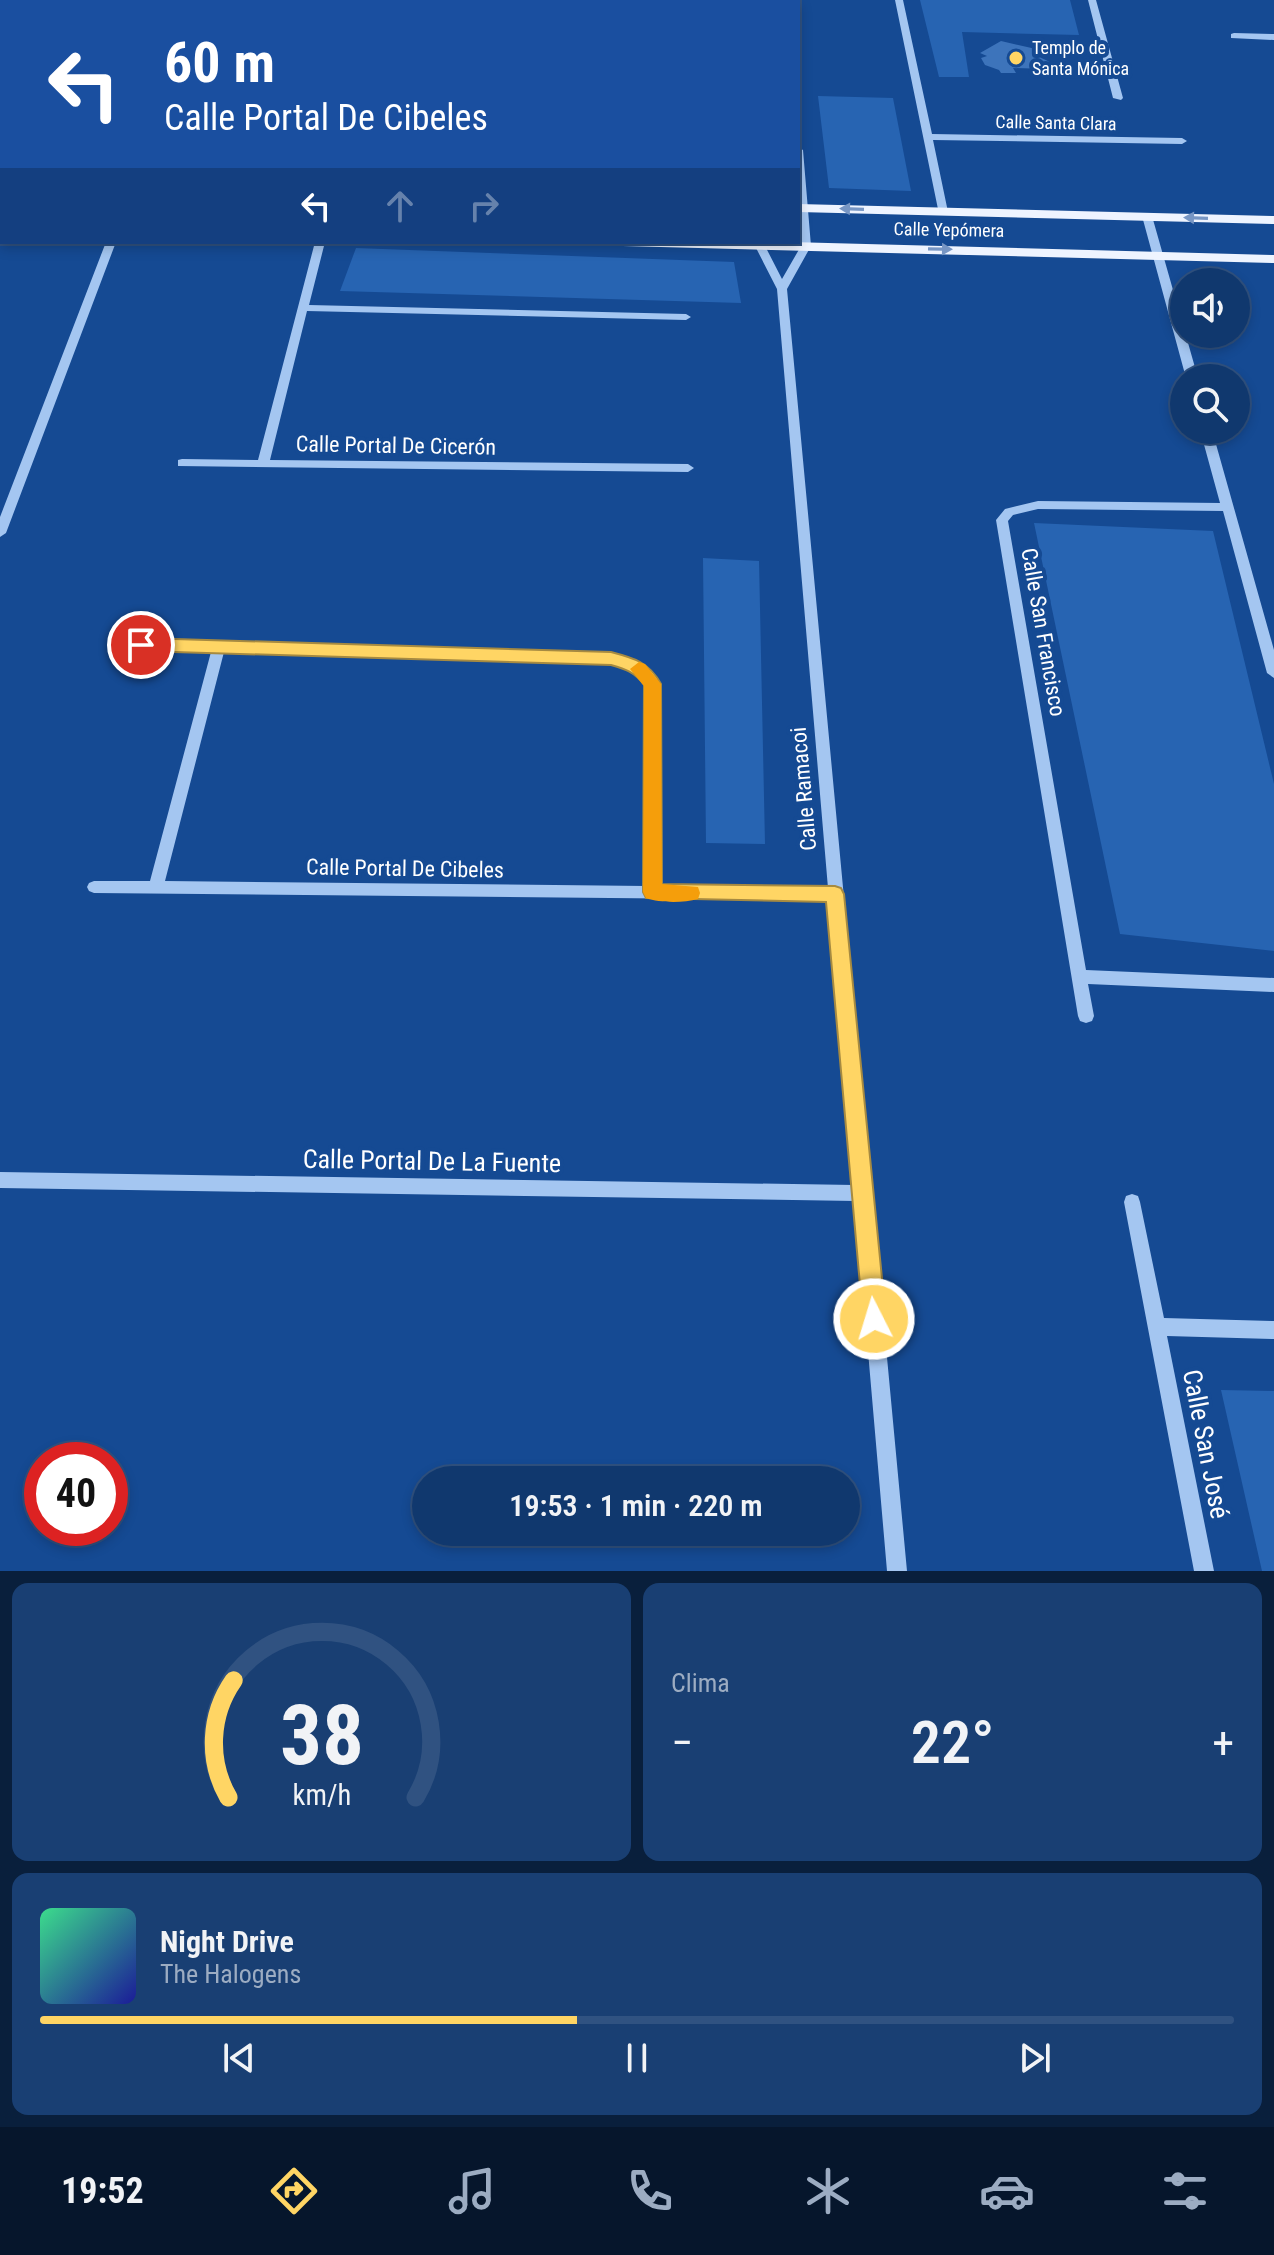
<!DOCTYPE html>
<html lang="es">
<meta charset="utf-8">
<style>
:root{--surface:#10386e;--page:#193f73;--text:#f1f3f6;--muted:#9cacc2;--line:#305281;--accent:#ffd564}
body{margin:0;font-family:"Roboto Condensed",sans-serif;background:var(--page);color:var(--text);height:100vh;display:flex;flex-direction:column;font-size:30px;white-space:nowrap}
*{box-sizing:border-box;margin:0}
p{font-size:26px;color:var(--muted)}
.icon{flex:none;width:44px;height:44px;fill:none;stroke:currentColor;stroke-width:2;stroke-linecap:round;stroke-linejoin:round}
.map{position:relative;height:1571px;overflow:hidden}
.panel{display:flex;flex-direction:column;gap:12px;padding:12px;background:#091f3c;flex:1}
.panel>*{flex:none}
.hud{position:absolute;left:0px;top:0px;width:800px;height:244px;box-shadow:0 4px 12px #0003,0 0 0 2px var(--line);background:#1a4fa0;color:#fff;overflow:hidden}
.buttons{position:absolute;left:1170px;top:268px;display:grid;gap:16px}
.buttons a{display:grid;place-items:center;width:80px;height:80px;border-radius:50%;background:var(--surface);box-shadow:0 4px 12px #0003,0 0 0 2px var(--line);font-size:40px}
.speed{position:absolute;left:24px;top:1442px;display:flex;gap:16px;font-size:40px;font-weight:700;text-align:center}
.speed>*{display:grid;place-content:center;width:104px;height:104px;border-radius:50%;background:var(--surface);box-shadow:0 4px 12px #0003,0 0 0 2px var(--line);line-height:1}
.speed .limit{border:12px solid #d22;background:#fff;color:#111}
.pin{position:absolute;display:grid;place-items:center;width:68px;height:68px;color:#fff;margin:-34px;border:4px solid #fff;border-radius:50%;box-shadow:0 2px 8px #0007}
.me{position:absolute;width:88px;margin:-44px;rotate:355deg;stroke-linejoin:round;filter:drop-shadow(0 0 6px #0008)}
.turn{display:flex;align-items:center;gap:28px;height:168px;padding:0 32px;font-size:36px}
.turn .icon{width:104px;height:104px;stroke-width:2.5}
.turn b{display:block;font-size:56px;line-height:68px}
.lanes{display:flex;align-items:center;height:76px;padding:0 32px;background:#0003;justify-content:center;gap:40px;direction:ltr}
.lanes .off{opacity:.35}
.big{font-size:60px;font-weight:600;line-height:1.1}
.panel .card{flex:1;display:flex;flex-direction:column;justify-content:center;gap:12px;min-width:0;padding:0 28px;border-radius:16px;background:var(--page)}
.panel .dial{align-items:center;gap:0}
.dial svg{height:208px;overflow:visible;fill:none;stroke:var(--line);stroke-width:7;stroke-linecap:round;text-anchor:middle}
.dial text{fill:var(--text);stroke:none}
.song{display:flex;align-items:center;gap:24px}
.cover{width:96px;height:96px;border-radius:12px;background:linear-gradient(135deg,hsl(150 70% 55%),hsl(240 70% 35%))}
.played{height:8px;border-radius:4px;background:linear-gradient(90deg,var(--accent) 45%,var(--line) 45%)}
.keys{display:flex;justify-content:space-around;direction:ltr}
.heat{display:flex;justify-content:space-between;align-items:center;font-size:44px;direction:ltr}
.panel .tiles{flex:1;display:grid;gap:12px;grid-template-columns:1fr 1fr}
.card:last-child{grid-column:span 2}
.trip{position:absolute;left:412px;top:1466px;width:448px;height:80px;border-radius:40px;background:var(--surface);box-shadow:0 4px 12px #0003,0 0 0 2px var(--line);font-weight:600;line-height:80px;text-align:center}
.menu{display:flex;height:128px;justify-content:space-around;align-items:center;background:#06162c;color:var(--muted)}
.menu .icon{width:56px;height:56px}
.menu .selected{color:var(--accent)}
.menu b{font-size:36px;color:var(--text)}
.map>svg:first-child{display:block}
.green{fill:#2764b2}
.building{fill:#3d74bb}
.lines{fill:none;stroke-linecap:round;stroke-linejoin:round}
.minor{fill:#a4c6f1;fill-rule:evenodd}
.major{fill:#eef4ff;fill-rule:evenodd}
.oneway{fill:#7796c4}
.route{fill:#ffd564;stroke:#a68a41;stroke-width:2}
.slow{fill:#f59e0b}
.poi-dot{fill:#ffd564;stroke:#154a93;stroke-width:3}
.labels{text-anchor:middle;stroke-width:8;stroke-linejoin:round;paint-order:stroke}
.far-poi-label{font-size:18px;fill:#fff;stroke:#154a93;text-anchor:start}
.far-street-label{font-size:18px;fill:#fff;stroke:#154a93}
.street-label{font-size:22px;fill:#fff;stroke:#154a93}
.near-street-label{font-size:26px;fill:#fff;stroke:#154a93}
</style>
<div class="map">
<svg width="1274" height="1571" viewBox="0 0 1274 1571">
<rect width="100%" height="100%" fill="#154a93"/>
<path class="green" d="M920,0H1070L1079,35L962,32L969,77H939Z
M818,96L893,98L911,191L829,188Z
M356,248L734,262L741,303L340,291Z
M1034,523L1213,531L1274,784V951L1120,934Z
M703,558L759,561L765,844L706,843Z
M1221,1390L1274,1391V1571H1262Z"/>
<path class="building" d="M1001,41L1036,49L1037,56L1050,62H1045L1048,69L1013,68L1016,73H1001L999,70L985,65L981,58L987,56L980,53Z"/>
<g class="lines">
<path class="minor" d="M13,0H21L20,2H12Z
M199,0H207L206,2H198Z
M735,0H743V2H735Z
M779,0H787V2H779Z
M895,0H903L932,134L1182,138L1187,141L1182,144L933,140L948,212L939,214Z
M1088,0H1096L1123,98L1121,100L1113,98Z
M2,26V34L0,35V27Z
M1234,33L1274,34V40L1231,38V34Z
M798,147L803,150L811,246L787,289L907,1571H887L855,1201L0,1188V1172L854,1185L829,900L94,893L89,891L87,887L89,883L94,881H150L211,652L115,649L109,644L115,639L611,654C632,659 647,665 659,684L660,886L828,888L777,289L753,242H763L782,279L801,246L798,210ZM224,652L611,664L630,670L645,685L646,886L165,881Z
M1147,213L1152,216L1198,378H1186L1142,216Z
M106,242H116L6,533L0,537V517Z
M315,242H325L309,305L686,314L691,317L686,320L307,311L270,460L688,464L694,468L688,472L178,466V460L182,459L258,460Z
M1200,430H1212L1274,650V678L1267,673L1223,511L1038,509L1013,515L1008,521L1086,970L1274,978V992L1088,984L1094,1016L1092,1021L1086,1023L1080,1021L1078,1016L996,520L1005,509L1038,501L1220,503Z
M1132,1194L1138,1196L1140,1202L1164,1318L1274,1321V1339L1167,1336L1214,1571H1194L1124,1202L1126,1196Z"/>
<path class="major" d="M0,181H2V189H0Z
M798,204L1274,216V224L798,212Z
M0,220H2V228H0Z
M616,242H790L1274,255V263L623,246Z"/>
</g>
<defs><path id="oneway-solid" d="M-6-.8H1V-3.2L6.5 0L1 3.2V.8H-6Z" transform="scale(2)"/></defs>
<g class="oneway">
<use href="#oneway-solid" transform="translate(852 209) rotate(-178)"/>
<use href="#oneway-solid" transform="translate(1196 218) rotate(-178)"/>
<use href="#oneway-solid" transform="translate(940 249) rotate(1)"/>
</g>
<path class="route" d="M141,638L611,652C634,658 649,662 661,684L662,884L835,886L841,888L844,894L886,1319L882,1327L874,1331L866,1327L863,1319L826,902L646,898L643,892L644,685C635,672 625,669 611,665L141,651L132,645Z"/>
<path class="slow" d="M639,662L645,664L661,684L662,884L698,887L700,893L698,899C683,903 660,903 646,898L643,892L644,686L630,669Z"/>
<circle class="poi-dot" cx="1016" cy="58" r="8"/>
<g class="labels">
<g class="far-poi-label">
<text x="1032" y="54">Templo de<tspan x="1032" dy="21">Santa Mónica</tspan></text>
</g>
<g class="far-street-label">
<text transform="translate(1056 123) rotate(1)" y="6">Calle Santa Clara</text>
<text transform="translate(949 230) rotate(1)" y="6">Calle Yepómera</text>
</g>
<g class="street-label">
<text transform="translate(396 445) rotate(1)" y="8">Calle Portal De Cicerón</text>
<text transform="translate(1044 632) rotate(80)" y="8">Calle San Francisco</text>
<text transform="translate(803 789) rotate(-95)" y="8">Calle Ramacoi</text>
<text transform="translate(405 868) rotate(1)" y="8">Calle Portal De Cibeles</text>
</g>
<g class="near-street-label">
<text transform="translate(432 1161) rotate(1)" y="9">Calle Portal De La Fuente</text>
<text transform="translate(1206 1444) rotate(79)" y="9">Calle San José</text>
</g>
</g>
</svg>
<div class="buttons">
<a><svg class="icon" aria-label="sound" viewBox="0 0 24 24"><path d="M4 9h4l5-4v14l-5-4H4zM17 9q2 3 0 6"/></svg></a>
<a><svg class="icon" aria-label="search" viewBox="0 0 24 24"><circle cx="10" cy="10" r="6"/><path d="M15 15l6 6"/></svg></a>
</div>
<div class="speed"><div class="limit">40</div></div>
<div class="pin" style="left:141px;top:645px;background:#d93025"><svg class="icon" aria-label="arrive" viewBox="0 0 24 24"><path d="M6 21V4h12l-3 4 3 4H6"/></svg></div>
<svg class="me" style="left:874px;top:1319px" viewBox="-20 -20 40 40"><circle r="17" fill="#ffd564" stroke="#fff" stroke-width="3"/><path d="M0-11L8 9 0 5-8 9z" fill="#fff"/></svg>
<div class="trip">19:53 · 1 min · 220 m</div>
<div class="hud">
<div class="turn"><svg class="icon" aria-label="left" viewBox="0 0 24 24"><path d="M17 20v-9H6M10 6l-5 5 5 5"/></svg><div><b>60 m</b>Calle Portal De Cibeles</div></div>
<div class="lanes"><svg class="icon" aria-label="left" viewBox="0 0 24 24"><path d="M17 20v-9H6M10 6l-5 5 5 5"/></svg><svg class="icon off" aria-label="ahead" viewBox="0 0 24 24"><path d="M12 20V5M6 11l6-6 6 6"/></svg><svg class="icon off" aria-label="right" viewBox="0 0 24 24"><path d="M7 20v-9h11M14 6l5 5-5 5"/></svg></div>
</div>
</div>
<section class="panel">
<div class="tiles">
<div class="card dial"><svg viewBox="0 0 100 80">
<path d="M14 69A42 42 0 1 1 86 69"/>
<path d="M14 69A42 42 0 0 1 16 24" stroke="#ffd564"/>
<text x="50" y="56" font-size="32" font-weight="700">38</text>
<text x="50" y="72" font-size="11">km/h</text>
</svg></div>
<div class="card"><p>Clima</p>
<div class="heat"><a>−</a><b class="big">22°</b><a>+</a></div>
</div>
<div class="card">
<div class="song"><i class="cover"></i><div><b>Night Drive</b><p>The Halogens</p></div></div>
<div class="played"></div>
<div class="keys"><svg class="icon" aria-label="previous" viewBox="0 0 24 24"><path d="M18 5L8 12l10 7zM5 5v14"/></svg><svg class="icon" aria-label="pause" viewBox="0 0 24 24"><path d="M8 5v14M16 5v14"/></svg><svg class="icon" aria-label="next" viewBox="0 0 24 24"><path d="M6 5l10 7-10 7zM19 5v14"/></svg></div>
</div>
</div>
</section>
<nav class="menu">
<b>19:52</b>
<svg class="icon selected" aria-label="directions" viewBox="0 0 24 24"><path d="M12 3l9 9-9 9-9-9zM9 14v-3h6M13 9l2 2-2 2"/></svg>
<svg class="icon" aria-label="music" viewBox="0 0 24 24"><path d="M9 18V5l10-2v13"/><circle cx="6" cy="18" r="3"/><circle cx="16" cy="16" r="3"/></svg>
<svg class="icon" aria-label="phone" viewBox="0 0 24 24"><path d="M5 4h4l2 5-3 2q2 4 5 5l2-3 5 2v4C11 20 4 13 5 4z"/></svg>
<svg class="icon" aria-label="climate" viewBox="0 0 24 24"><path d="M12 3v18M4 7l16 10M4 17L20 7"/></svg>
<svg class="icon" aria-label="car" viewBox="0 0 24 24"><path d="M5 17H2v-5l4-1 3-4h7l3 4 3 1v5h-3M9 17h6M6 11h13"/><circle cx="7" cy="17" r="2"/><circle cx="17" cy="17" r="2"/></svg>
<svg class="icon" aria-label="filters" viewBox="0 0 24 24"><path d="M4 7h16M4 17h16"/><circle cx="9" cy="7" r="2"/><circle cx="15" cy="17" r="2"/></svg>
</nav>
